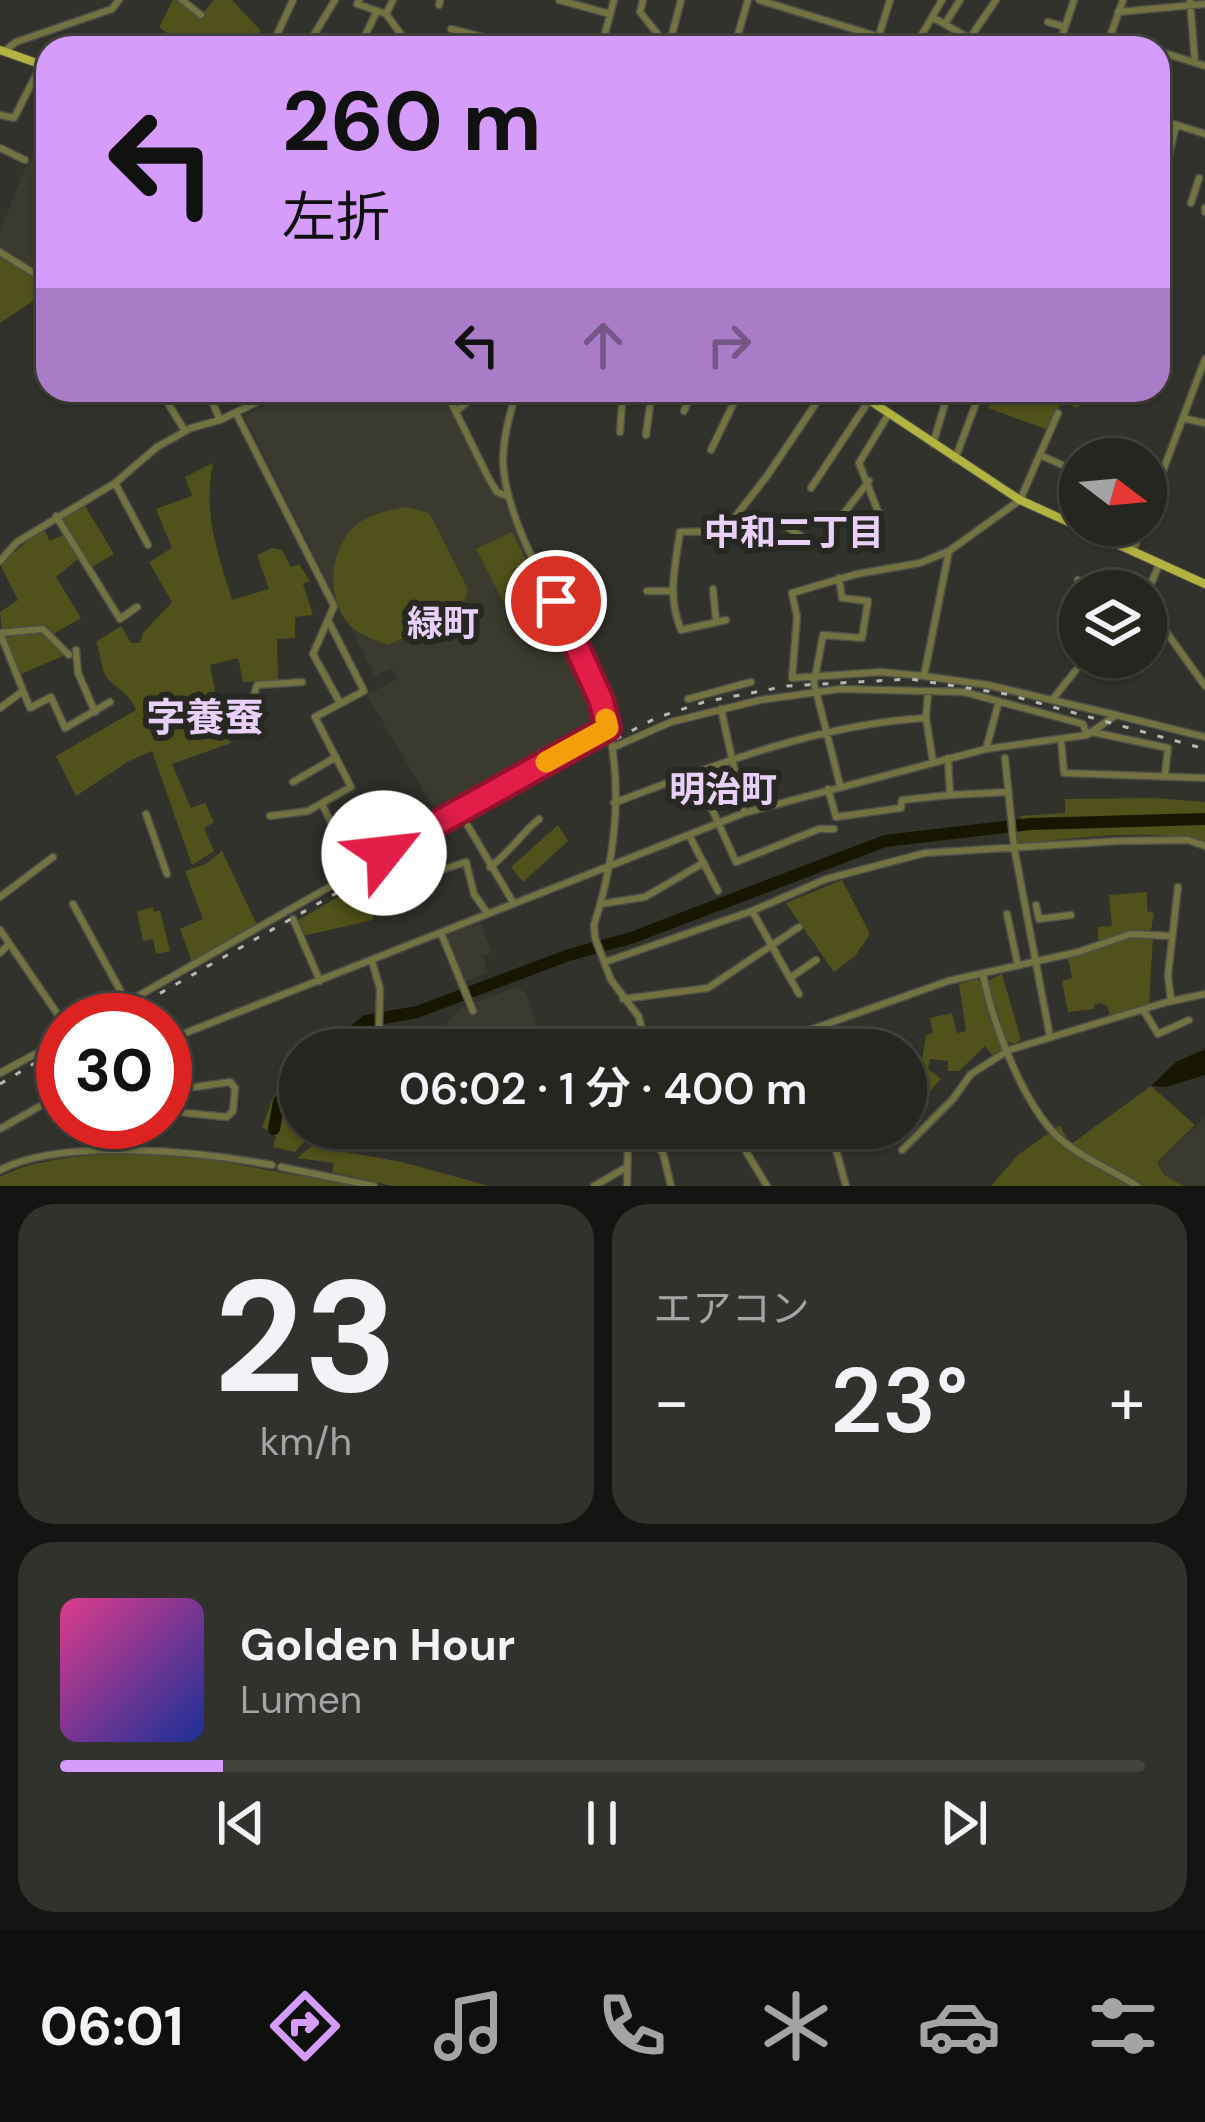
<!DOCTYPE html>
<html lang="ja">
<meta charset="utf-8">
<style>
:root{--surface:#252620;--page:#31322d;--text:#f1f3f6;--muted:#a3a5a5;--line:#42433e;--accent:#d59cfb}
body{margin:0;font-family:"DM Sans","Noto Sans JP",sans-serif;background:var(--page);color:var(--text);height:100vh;display:flex;flex-direction:column;font-size:45px;white-space:nowrap}
*{box-sizing:border-box;margin:0}
p{font-size:39px;color:var(--muted)}
.icon{flex:none;width:66px;height:66px;fill:none;stroke:currentColor;stroke-width:2;stroke-linecap:round;stroke-linejoin:round}
.map{position:relative;height:1186px;overflow:hidden}
.sheet{display:flex;flex-direction:column;gap:18px;padding:18px;background:#141512;flex:1}
.sheet>*{flex:none}
.guide{position:absolute;left:36px;top:36px;width:1134px;height:366px;border-radius:36px;box-shadow:0 3px 9px #0004,0 0 0 3px var(--line);background:#d59cfb;color:#111;overflow:hidden}
.needle{width:78px;rotate:106deg}
.buttons{position:absolute;left:1059px;top:438px;display:grid;gap:24px}
.buttons a{display:grid;place-items:center;width:108px;height:108px;border-radius:50%;background:var(--surface);box-shadow:0 3px 9px #0004,0 0 0 3px var(--line);font-size:60px}
.speed{position:absolute;left:36px;top:993px;display:flex;gap:24px;font-size:60px;font-weight:700;text-align:center}
.speed>*{display:grid;place-content:center;width:156px;height:156px;border-radius:50%;background:var(--surface);box-shadow:0 3px 9px #0004,0 0 0 3px var(--line);line-height:1}
.speed .limit{border:18px solid #d22;background:#fff;color:#111}
.pin{position:absolute;display:grid;place-items:center;width:102px;height:102px;color:#fff;margin:-51px;border:6px solid #fff;border-radius:50%;box-shadow:0 3px 12px #0007}
.me{position:absolute;width:132px;margin:-66px;rotate:61deg;stroke-linejoin:round;filter:drop-shadow(0 0 9px #0008)}
.turn{display:flex;align-items:center;gap:42px;height:252px;padding:0 48px;font-size:54px}
.turn .icon{width:156px;height:156px;stroke-width:2.5}
.turn b{display:block;font-size:84px;line-height:102px}
.lanes{display:flex;align-items:center;height:114px;padding:0 48px;background:#0003;justify-content:center;gap:60px;direction:ltr}
.lanes .off{opacity:.35}
.big{font-size:90px;font-weight:600;line-height:1.1}
.sheet .card{flex:1;display:flex;flex-direction:column;justify-content:center;gap:18px;min-width:0;padding:0 42px;border-radius:36px;background:var(--page)}
.sheet .dial{align-items:center;gap:0}
.dial b{font-size:156px;line-height:1}
.song{display:flex;align-items:center;gap:36px}
.cover{width:144px;height:144px;border-radius:18px;background:linear-gradient(135deg,hsl(330 70% 55%),hsl(230 70% 35%))}
.played{height:12px;border-radius:6px;background:linear-gradient(90deg,var(--accent) 15%,var(--line) 15%)}
.keys{display:flex;justify-content:space-around;direction:ltr}
.heat{display:flex;justify-content:space-between;align-items:center;font-size:66px;direction:ltr}
.sheet .tiles{flex:1;display:grid;gap:18px;grid-template-columns:1fr 1fr}
.card:last-child{grid-column:span 2}
.trip{position:absolute;left:279px;top:1029px;width:648px;height:120px;border-radius:60px;background:var(--surface);box-shadow:0 3px 9px #0004,0 0 0 3px var(--line);font-weight:600;line-height:120px;text-align:center}
.dock{display:flex;height:192px;justify-content:space-around;align-items:center;background:#0f0f0d;color:var(--muted)}
.dock .icon{width:84px;height:84px}
.dock .selected{color:var(--accent)}
.dock b{font-size:54px;color:var(--text)}
.map>svg:first-child{display:block}
.built{fill:#3a3b2e}
.green{fill:#51511b}
.water{fill:#171701}
.lines{fill:none;stroke-linecap:round;stroke-linejoin:round}
.river{stroke:#171701;stroke-width:12}
.minor-casing{stroke:#4e4f48;stroke-width:9}
.major-casing{stroke:#4e4f48;stroke-width:10}
.minor{stroke:#727340;stroke-width:6}
.major{stroke:#b2b340;stroke-width:8}
.rail{stroke:#b9b9b4;stroke-width:3;stroke-dasharray:6 12;stroke-linecap:butt}
.route-casing{stroke:#92132f;stroke-width:30}
.route{stroke:#e11d48;stroke-width:21}
.slow{stroke:#f59e0b;stroke-width:21}
.labels{text-anchor:middle;stroke-width:12;stroke-linejoin:round;paint-order:stroke}
.neighbourhood-label{font-size:36px;font-weight:bold;fill:#e8d0f9;stroke:#272821}
.quarter-label{font-size:39px;font-weight:bold;fill:#e8d0f9;stroke:#272821}
</style>
<div class="map">
<svg width="1205" height="1186" viewBox="0 0 1205 1186">
<rect width="100%" height="100%" fill="#31322b"/>
<path class="built" d="M44,147L48,149V276L0,249V232L27,163Z
M295,390H439L495,494L503,500L585,677L602,725L438,816L367,695L397,679L391,668L375,676L244,416Z
M480,923L492,952L482,956L488,972L465,982L444,936Z
M516,987L526,993L540,1036L550,1033L551,1050H387L404,1039L447,1023L459,1009Z
M1205,1118V1186H1184L1164,1175L1157,1162Z"/>
<path class="green" d="M173,0H180L200,17L214,0H232L261,31L245,48H188L159,27Z
M0,254L48,286V291L0,323Z
M995,390H1085L1078,408L1061,402L1051,431L988,408Z
M213,463C203,515 217,550 232,600L269,589L257,555L272,548L282,550L291,567L299,564L310,581L303,584L313,615L295,617V638L277,639L278,681L243,682L238,658L210,665L221,724L231,743L172,764L191,808L205,803L214,822L204,828L214,851L192,865L152,751L129,761L76,796L56,756L136,710C129,693 121,692 110,681C99,670 102,655 96,642L121,626L131,643H140L143,633L172,602L149,562L172,548L156,509L192,496L185,477Z
M84,504L114,554L90,568L60,518Z
M406,507L429,513L468,589L462,612L388,645C377,641 364,636 354,629C325,606 328,550 354,527C369,513 387,511 406,507Z
M43,528L50,541L65,534L79,558L56,577L81,618L53,634L41,625L2,632L0,612L18,600L0,564Z
M512,532L547,601L512,618L476,549Z
M33,632L45,634L65,655L19,675L4,638Z
M1153,798L1205,802V844C1153,826 1073,839 1018,844L1015,827H1025L1020,816L1065,813V799Z
M558,825L568,841L523,882L511,867Z
M222,851L257,925L192,962L180,929L203,919L185,871L206,864Z
M385,870L386,902L372,905L373,920L303,936L295,922Z
M842,880L870,934L855,956L834,972L786,903Z
M1147,892V911L1154,913L1151,930L1098,940V927L1112,926L1109,895Z
M153,907L154,912L160,910L170,951L156,954L153,939L143,941L137,911Z
M1133,937H1153L1149,1006L1110,1018L1108,1007L1100,1003L1094,1005V1009L1068,1012L1062,981L1072,978L1068,958Z
M1002,974L1021,1040L1014,1044L1007,1041L987,981Z
M976,979L982,982L1002,1043L1001,1050L992,1055L985,1046L959,1071H948V1061L930,1059L928,1069L941,1079L925,1097L921,1093L930,1082L920,1073L926,1035L933,1033L930,1018L952,1013L957,1033L966,1031L959,984Z
M1151,1086L1195,1125L1157,1162L1164,1175L1184,1186H991L1018,1155L1060,1125L1070,1145Z
M283,1089L300,1100V1128H324L319,1145L305,1141L295,1152L273,1147L276,1136L262,1127L274,1095Z
M312,1146L402,1162L489,1186H392L332,1172L334,1163L297,1158Z
M127,1153L208,1159L355,1186H0V1177C38,1157 84,1156 127,1153Z"/>
<path class="water" d="M1205,1049V1075L1166,1087L1151,1086L1176,1062Z"/>
<g class="lines">
<path class="river" d="M332,1050L366,1021L417,1012L569,955L631,938L885,841L1030,824L1205,819
M274,1129L279,1101L300,1078"/>
<defs>
<path id="minor" d="M182,0L201,15
M359,0L357,4L386,14L393,0
M559,0L610,14
M643,0L640,12L668,47
M759,0L915,48
M1190,0L1195,63
M439,5L440,0
M1118,12L1205,4
M386,14L411,48
M932,17L969,38
M1048,22L1065,27
M945,24L960,0
M451,29L495,40
M1110,36L1147,48
M669,46L681,0
M280,48L274,41L293,0
M306,48L335,0
M359,48L376,13
M601,48L614,0
M734,48L748,0
M875,48L890,0
M914,48L942,0
M963,48L996,0
M1058,48L1074,0
M1106,48L1123,0
M4,51L16,42L112,9L119,0
M1158,51L1205,66
M0,115L14,118L41,65
M1158,119L1205,134
M0,148L25,160
M1158,201L1176,125
M1191,203L1199,178
M1205,208V212
M0,252L48,282
M207,390L220,420
M445,390L489,479L497,492L507,496
M517,390C510,414 503,436 503,462C506,534 575,628 600,699C626,772 617,853 594,925L595,938L611,980L639,1017L646,1050
M166,400L185,431
M456,411L483,390
M684,411L693,390
M236,413L334,606L313,654L340,703
M1183,418L1205,423
M620,432L623,390
M646,435L652,390
M933,444L949,390
M711,450L740,390
M1040,455L1080,473
M955,459L981,390
M115,483L148,545
M811,488L868,402
M56,516L120,619L137,607
M1146,516L1205,359
M881,519L859,463L888,415
M786,526L802,537
M834,526L869,481
M949,551L924,676L881,672L792,678L797,617L792,593L857,574L920,563L949,551L1020,500L1058,413
M1133,551L1143,525
M0,561L17,542L115,483L157,447L191,428L220,420L282,390
M839,578L842,598L868,601L862,638L823,635L814,683L840,785
M1078,580L1093,591
M713,589L716,621
M647,591H671
M1147,593L1159,565
M726,620L681,630C667,596 675,567 680,532L724,531L767,476L825,390
M1146,628L1151,631L1162,626L1205,686
M0,633L30,708L51,697L65,728L110,702
M0,633L43,629L69,655
M76,650L78,673L95,712
M924,676L988,685L1116,715
M928,692L926,718L933,762
M688,699L751,682
M1052,700L1076,670
M239,706L253,699L257,685L302,682
M0,708L23,691
M721,709L744,813
M1092,732L1168,748L1165,774
M1061,739L1064,773L1205,778
M612,748L671,722L760,700L840,689L964,692L1083,724L1087,735
M986,749L999,701
M948,758L950,795L1009,792
M1005,758L1014,847L1050,1037
M695,772L736,862L819,829H834
M293,782L336,757
M828,789L836,817L901,808L902,800L950,795
M614,803C714,765 819,724 926,718
M323,806L354,870
M146,814L167,874
M270,816L308,811L351,787L315,717L364,691L329,622
M468,826L514,904
M689,835L718,891
M490,867C510,852 521,834 539,819
M394,885L466,862L474,894L488,914
M0,897L53,857
M73,904L126,1001
M601,904L645,897L703,863
M1036,905L1039,919L1071,915
M752,911L799,994
M1007,914L1018,966
M293,919L320,981
M0,930L63,1022
M441,933L473,1011
M0,953L9,944
M372,961L380,989L379,1026
M605,962L752,911L826,879L925,853L1119,841L1188,840L1205,846
M983,974C992,1021 1022,1102 1057,1136C1078,1156 1112,1170 1137,1186
M790,978L816,960
M623,999L708,988L799,927
M1171,1001L1168,975L1178,887
M1144,1011L1158,1034L1189,1020
M96,1020L608,728
M165,1041L744,813L986,749L1087,735L1116,715L1205,737
M776,1050L807,1031L948,981L1078,952L1131,934L1171,936
M0,1073L63,1039
M165,1080C167,1091 168,1105 176,1112L227,1117L233,1111L235,1088L230,1082L167,1091
M648,1128V1136L663,1153L671,1186
M823,1128L837,1153L846,1186
M0,1129L63,1093
M739,1140L767,1186
M902,1150L953,1099L971,1074L1009,1050L1167,1002L1205,994
M281,1167L374,1186
M0,1170C64,1137 202,1152 272,1165
M594,1186L627,1167
M627,1186L628,1136L640,1128"/>
<path id="major" d="M0,50L48,67
M854,390L1020,500L1205,584"/>
</defs>
<use href="#minor" class="minor-casing"/>
<use href="#major" class="major-casing"/>
<use href="#minor" class="minor"/>
<use href="#major" class="major"/>
<path class="rail" d="M113,1020L511,794L656,718L704,702L787,686L910,679L1006,694L1205,749
M0,1084L63,1046"/>
</g>
<g class="lines">
<defs>
<path id="route" d="M384,853L608,728L601,700L556,601"/>
</defs>
<use href="#route" class="route-casing"/>
<use href="#route" class="route"/>
<path class="slow" d="M546,762L608,728L606,719"/>
</g>
<g class="labels">
<g class="neighbourhood-label">
<text x="794" y="545">中和二丁目</text>
<text x="443" y="636">緑町</text>
<text x="723" y="802">明治町</text>
</g>
<g class="quarter-label">
<text x="205" y="731">字養蚕</text>
</g>
</g>
</svg>
<div class="buttons">
<a><svg class="needle" viewBox="-14 -14 28 28"><path d="M0-13l5 13h-10z" fill="#e53935"/><path d="M0 13l5-13h-10z" fill="#a3a5a5"/></svg></a>
<a><svg class="icon" aria-label="layers" viewBox="0 0 24 24"><path d="M12 4l9 5-9 5-9-5zM3 14l9 5 9-5"/></svg></a>
</div>
<div class="speed"><div class="limit">30</div></div>
<div class="pin" style="left:556px;top:601px;background:#d93025"><svg class="icon" aria-label="arrive" viewBox="0 0 24 24"><path d="M6 21V4h12l-3 4 3 4H6"/></svg></div>
<svg class="me" style="left:384px;top:853px" viewBox="-20 -20 40 40"><circle r="19" fill="#fff"/><path d="M0-13L10 11 0 6-10 11z" fill="#e11d48"/></svg>
<div class="trip">06:02 · 1 分 · 400 m</div>
<div class="guide">
<div class="turn"><svg class="icon" aria-label="left" viewBox="0 0 24 24"><path d="M17 20v-9H6M10 6l-5 5 5 5"/></svg><div><b>260 m</b>左折</div></div>
<div class="lanes"><svg class="icon" aria-label="left" viewBox="0 0 24 24"><path d="M17 20v-9H6M10 6l-5 5 5 5"/></svg><svg class="icon off" aria-label="ahead" viewBox="0 0 24 24"><path d="M12 20V5M6 11l6-6 6 6"/></svg><svg class="icon off" aria-label="right" viewBox="0 0 24 24"><path d="M7 20v-9h11M14 6l5 5-5 5"/></svg></div>
</div>
</div>
<section class="sheet">
<div class="tiles">
<div class="card dial"><b>23</b><p>km/h</p></div>
<div class="card"><p>エアコン</p>
<div class="heat"><a>−</a><b class="big">23°</b><a>+</a></div>
</div>
<div class="card">
<div class="song"><i class="cover"></i><div><b>Golden Hour</b><p>Lumen</p></div></div>
<div class="played"></div>
<div class="keys"><svg class="icon" aria-label="previous" viewBox="0 0 24 24"><path d="M18 5L8 12l10 7zM5 5v14"/></svg><svg class="icon" aria-label="pause" viewBox="0 0 24 24"><path d="M8 5v14M16 5v14"/></svg><svg class="icon" aria-label="next" viewBox="0 0 24 24"><path d="M6 5l10 7-10 7zM19 5v14"/></svg></div>
</div>
</div>
</section>
<nav class="dock">
<b>06:01</b>
<svg class="icon selected" aria-label="directions" viewBox="0 0 24 24"><path d="M12 3l9 9-9 9-9-9zM9 14v-3h6M13 9l2 2-2 2"/></svg>
<svg class="icon" aria-label="music" viewBox="0 0 24 24"><path d="M9 18V5l10-2v13"/><circle cx="6" cy="18" r="3"/><circle cx="16" cy="16" r="3"/></svg>
<svg class="icon" aria-label="phone" viewBox="0 0 24 24"><path d="M5 4h4l2 5-3 2q2 4 5 5l2-3 5 2v4C11 20 4 13 5 4z"/></svg>
<svg class="icon" aria-label="climate" viewBox="0 0 24 24"><path d="M12 3v18M4 7l16 10M4 17L20 7"/></svg>
<svg class="icon" aria-label="car" viewBox="0 0 24 24"><path d="M5 17H2v-5l4-1 3-4h7l3 4 3 1v5h-3M9 17h6M6 11h13"/><circle cx="7" cy="17" r="2"/><circle cx="17" cy="17" r="2"/></svg>
<svg class="icon" aria-label="filters" viewBox="0 0 24 24"><path d="M4 7h16M4 17h16"/><circle cx="9" cy="7" r="2"/><circle cx="15" cy="17" r="2"/></svg>
</nav>
